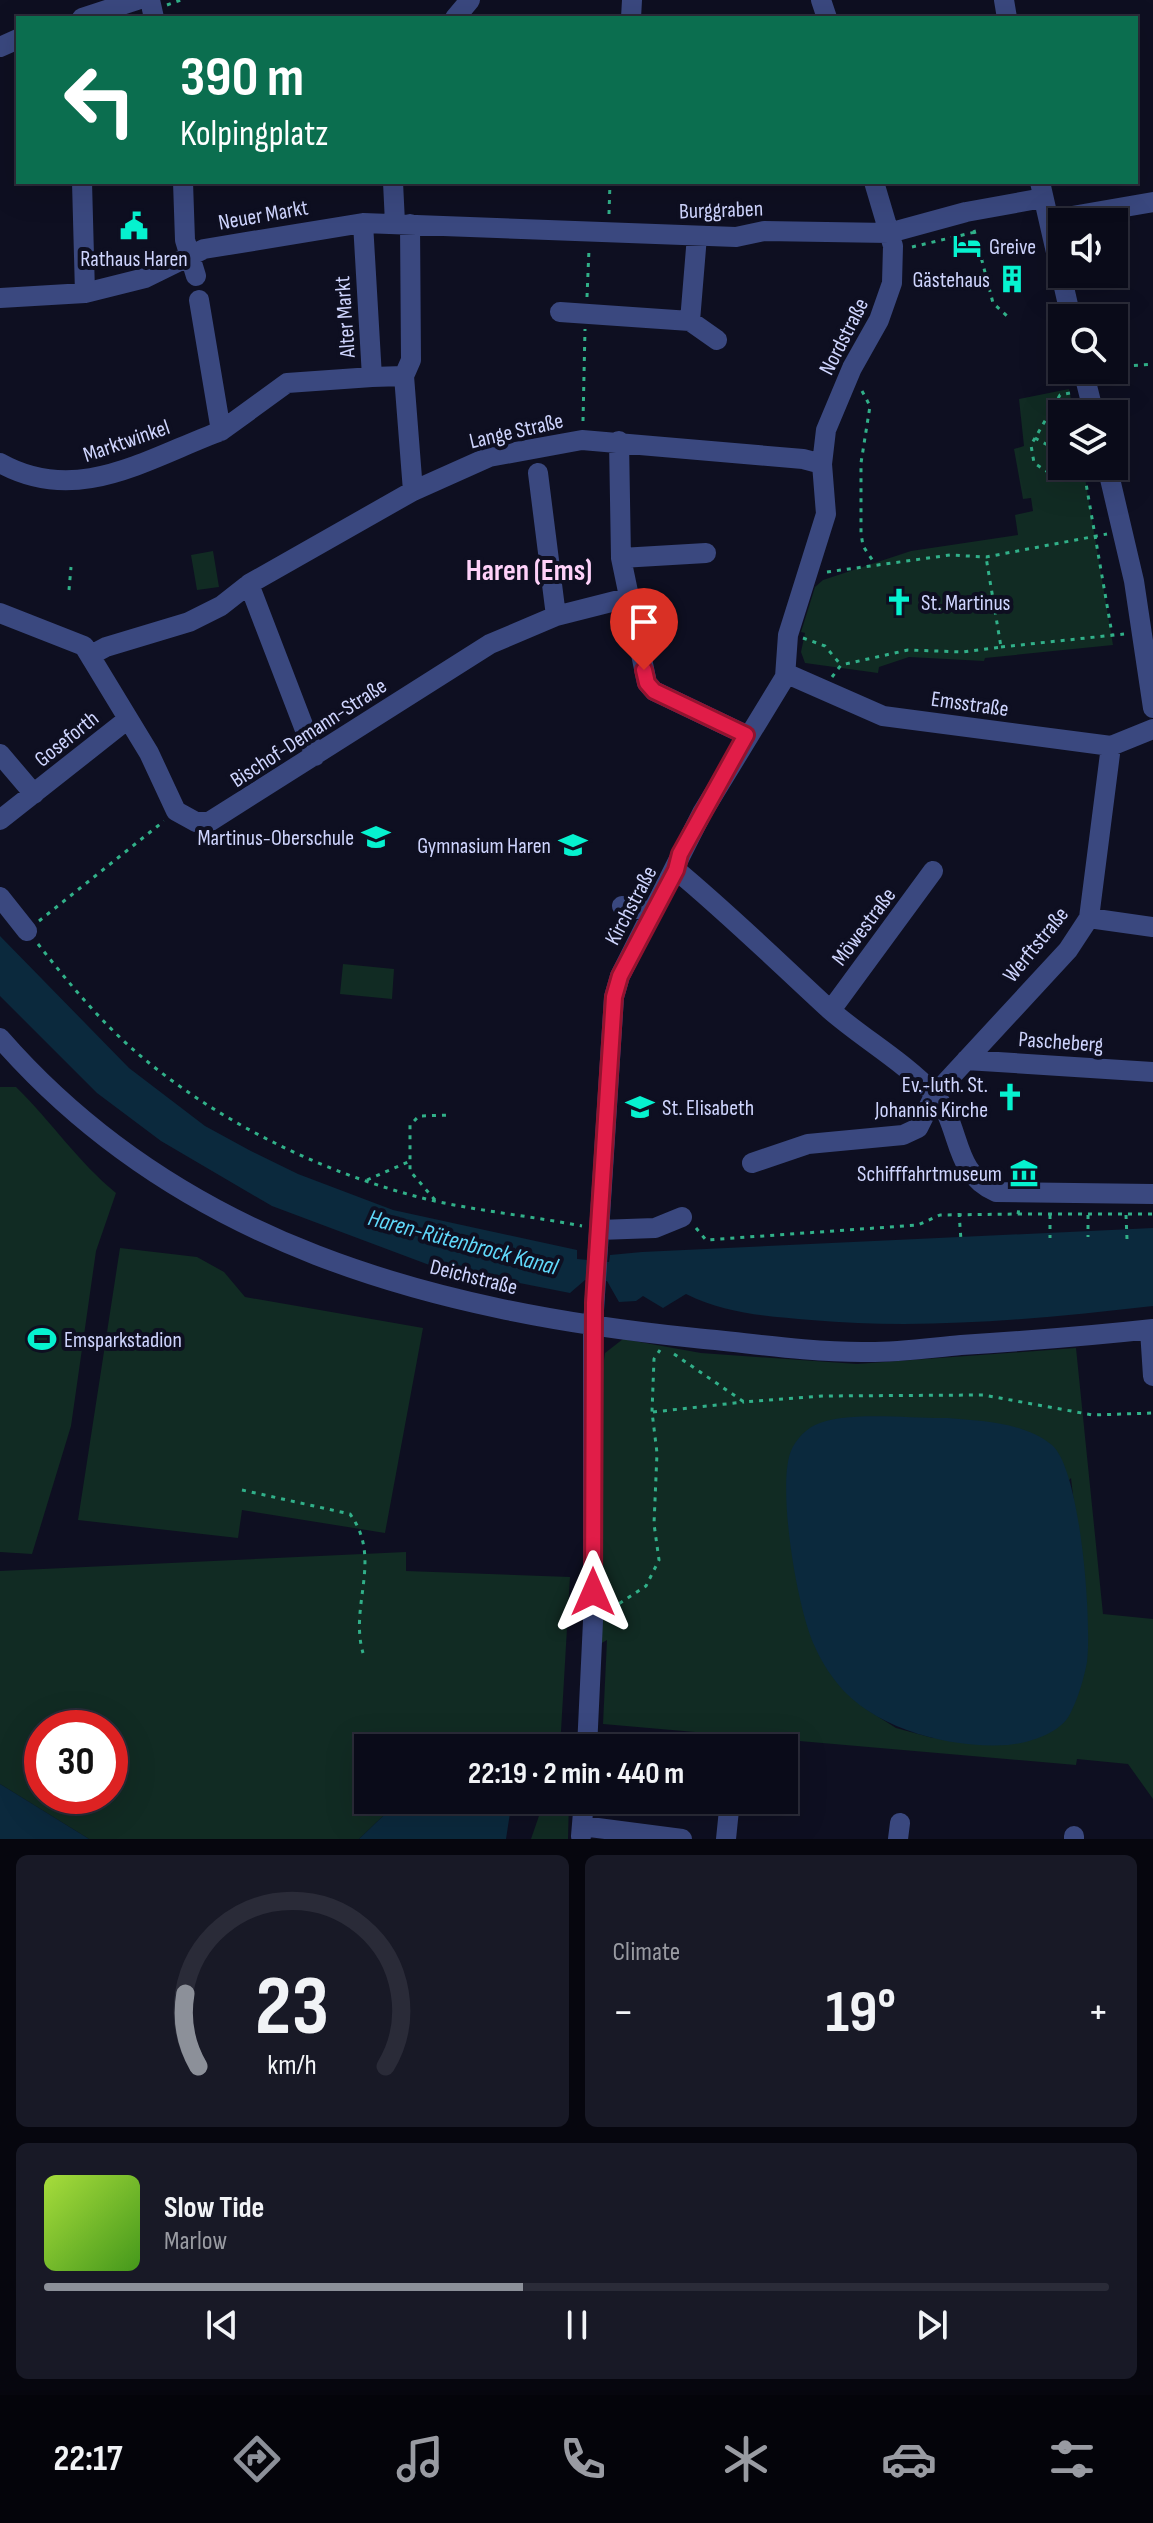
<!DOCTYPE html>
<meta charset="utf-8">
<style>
:root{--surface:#0a0b19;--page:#181926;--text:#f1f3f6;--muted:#999ba2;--line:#2a2b38;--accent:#8c9099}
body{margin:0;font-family:"Sofia Sans Condensed",sans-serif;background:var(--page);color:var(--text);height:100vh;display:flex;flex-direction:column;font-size:30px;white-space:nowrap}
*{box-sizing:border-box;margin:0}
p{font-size:26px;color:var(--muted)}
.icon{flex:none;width:44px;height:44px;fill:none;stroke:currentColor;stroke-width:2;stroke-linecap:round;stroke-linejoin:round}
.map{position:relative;height:1839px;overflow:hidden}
.details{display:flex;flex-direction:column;gap:16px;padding:16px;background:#06060e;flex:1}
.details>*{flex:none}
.banner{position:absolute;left:16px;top:16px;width:1122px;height:168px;border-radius:0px;box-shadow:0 8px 32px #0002,0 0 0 2px var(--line);background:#0b6e4f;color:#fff;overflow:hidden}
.fabs{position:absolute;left:1048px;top:208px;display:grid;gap:16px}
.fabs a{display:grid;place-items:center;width:80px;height:80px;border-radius:0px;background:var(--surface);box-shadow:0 8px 32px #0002,0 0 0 2px var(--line);font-size:40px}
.speed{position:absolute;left:24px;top:1710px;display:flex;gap:16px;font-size:40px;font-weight:700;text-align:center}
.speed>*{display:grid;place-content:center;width:104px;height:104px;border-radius:50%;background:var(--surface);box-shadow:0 8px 32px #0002,0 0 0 2px var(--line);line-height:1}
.speed .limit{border:12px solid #d22;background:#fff;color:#111}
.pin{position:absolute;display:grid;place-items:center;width:68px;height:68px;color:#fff;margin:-82px -34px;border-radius:50% 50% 50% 0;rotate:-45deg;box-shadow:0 0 8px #0007}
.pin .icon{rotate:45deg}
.me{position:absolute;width:88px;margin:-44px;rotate:0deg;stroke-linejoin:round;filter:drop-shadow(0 0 6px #0008)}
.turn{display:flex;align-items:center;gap:28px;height:168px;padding:0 32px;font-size:36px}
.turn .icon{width:104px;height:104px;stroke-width:2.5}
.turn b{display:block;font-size:56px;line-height:68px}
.big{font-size:60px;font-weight:700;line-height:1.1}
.details .widget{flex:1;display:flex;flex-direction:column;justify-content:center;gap:12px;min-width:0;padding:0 28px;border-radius:12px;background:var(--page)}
.details .dial{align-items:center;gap:0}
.dial svg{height:208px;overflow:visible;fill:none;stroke:var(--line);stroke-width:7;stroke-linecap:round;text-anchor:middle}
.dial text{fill:var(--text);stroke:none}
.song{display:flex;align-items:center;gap:24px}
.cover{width:96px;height:96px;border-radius:12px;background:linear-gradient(135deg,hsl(80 70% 55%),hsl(100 70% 35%))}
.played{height:8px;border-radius:4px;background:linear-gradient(90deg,var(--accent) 45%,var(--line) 45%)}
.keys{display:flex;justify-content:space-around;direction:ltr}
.heat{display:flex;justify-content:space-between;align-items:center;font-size:44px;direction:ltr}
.details .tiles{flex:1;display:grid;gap:16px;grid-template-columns:1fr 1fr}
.widget:last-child{grid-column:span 2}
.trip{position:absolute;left:354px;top:1734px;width:444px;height:80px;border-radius:0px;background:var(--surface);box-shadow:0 8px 32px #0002,0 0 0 2px var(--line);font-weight:700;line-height:80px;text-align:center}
.menu{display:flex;height:128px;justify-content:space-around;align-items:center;background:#04040a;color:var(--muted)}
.menu .icon{width:56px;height:56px}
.menu .selected{color:var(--accent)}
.menu b{font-size:36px;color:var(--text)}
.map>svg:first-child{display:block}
.green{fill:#112b23;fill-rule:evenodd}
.water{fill:#0b293d}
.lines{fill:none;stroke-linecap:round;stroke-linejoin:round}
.path{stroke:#31b089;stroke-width:3;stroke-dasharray:4 6;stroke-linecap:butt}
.minor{stroke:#3a487f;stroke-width:20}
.route-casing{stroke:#92132f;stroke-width:20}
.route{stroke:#e11d48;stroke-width:14}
.labels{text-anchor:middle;stroke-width:8;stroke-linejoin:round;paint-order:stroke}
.street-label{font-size:22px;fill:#cfd5fe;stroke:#0e0f21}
.poi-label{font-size:22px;fill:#cfd5fe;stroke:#0e0f21;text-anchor:end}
.water-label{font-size:24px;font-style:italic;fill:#60d9fb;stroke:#0e0f21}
.district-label{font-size:30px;font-weight:bold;fill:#fed1f9;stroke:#0e0f21}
</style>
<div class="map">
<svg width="1153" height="1839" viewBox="0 0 1153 1839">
<rect width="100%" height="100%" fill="#0e0f21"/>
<path class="green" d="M1069,389L1074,414H1062V466H1083L1113,645L985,658L984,661L909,657L879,667L878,673L805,663L801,652L805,633L801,632L815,587L823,580L911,551L1018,535L1015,515L1033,511L1031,498L1023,499L1014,449L1024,446L1019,399Z
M213,551L219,587L197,590L191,555Z
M343,964L394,969L392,999L340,994Z
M0,1087H16C51,1121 78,1162 116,1193L96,1251L71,1426L32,1554L0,1552Z
M120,1248L197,1257L224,1272L245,1297L423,1328L385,1533L242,1510L238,1538L78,1520Z
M623,1339L701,1353L857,1364L1076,1348L1103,1614L1153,1619V1799L1128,1764L1077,1759L1076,1765L603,1724L607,1640L600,1644L602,1374L605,1353ZM1071,1478L1087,1617L933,1738L896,1728L866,1709Z
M406,1552V1571L570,1577L560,1748H368V1800H400L359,1839H89L0,1784V1571ZM42,1728H110V1796H42Z
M569,1801L568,1839H531L541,1810Z"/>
<path class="water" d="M0,936L129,1068L205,1126L249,1150L298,1174L393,1210L577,1250V1259L609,1262L610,1255L642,1252L1153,1228V1306C1039,1319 925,1330 811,1320C766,1316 726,1314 686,1294L663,1308L643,1296L636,1301L619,1302L607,1281L585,1280L570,1293L432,1266L272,1206L161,1141L97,1093L0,996Z
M948,1418C982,1421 1023,1422 1052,1445C1081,1470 1092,1623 1087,1662C1084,1678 1078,1699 1070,1714C1060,1734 1028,1743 1008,1745C951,1749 873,1729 837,1683C829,1673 820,1659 815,1647C797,1609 779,1497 789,1457C792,1444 803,1431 815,1425C845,1410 913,1419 948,1418Z
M0,1784L89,1839H0Z
M400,1800H529L510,1813L506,1839H359Z"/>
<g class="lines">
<path class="path" d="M167,5L181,0
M609,214L610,182
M974,230L993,303L1007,316
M912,247L975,232
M587,297L589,249
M1058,331L1062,352
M1114,367L1153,364
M862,391L870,406L861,463V533L863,546L875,564
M1070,393L1060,395L1031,445L1034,463L1048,472L1083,468
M1072,405L1074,414
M583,421L585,329
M1035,438L1062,453
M1083,466L1112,634
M827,572L950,555L986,557L1107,534
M69,590L71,567
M803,638L825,646L841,665
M1001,647L1124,634
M832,677L841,665L908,650L963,652L1001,647L986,557
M39,921L164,821
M38,944C67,981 100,1021 136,1052C217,1122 323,1173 426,1199C477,1211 531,1216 582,1226
M367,1180L408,1162
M435,1200L410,1171V1125L419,1116L450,1115
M959,1213L961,1240
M1018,1214H1153
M1050,1215V1238
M1088,1215V1237
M1126,1215L1127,1239
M696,1228L706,1240L918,1225L940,1215L1018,1214L1019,1208
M674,1354L744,1402L822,1396L983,1395L1093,1415L1153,1413
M653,1412L744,1402
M242,1490L350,1514C383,1559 349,1605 363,1653
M611,1609L646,1586L659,1560L654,1524L657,1453L652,1412L654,1359L660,1350"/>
<path class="minor" d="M150,0L154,18
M821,0L827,18
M1004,0L1007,18
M82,18L137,0
M455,18L470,0
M631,18L632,0
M0,47L18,39
M82,182L85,293
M183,182L185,240L196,276
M393,182L395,223
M1040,182L1071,318
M1049,220L1153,202
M363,223L372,377L404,376
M410,224L411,360L404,376L413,491
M0,298L85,293L145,278L204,249L363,223L736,237L764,231L889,233L966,212L1043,198
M560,312L690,321L717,340
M690,321L697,236
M1083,370L1094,414
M221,431L287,383L372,377
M619,441L621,558L647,683L654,691L746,735
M0,463C77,506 146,459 221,431L199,300
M1107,466L1134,581L1153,708
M538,473L556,616
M621,558L706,553
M249,584L315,756
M0,613L84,646L149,753L176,811L196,822H209L490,644L556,616L627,598
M91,655L106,647L189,622L221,606L249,584L413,491L489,457L582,440L803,459L822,464
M785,677L792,676L883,716L1111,746L1153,729
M0,754L34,794
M0,820L128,719
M676,870C729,914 778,962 829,1009C862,1038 903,1061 933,1093C963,1125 950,1171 996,1192L1153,1194
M0,897L27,931
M622,906L653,912
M1089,918L1153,927
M831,1010L933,871
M0,1038C180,1244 432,1311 695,1338C750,1343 806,1352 862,1352C895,1353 928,1348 961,1345C1025,1341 1089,1336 1153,1329
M966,1060L1153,1072
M752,1163L808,1144L903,1135L918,1128L935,1094L1068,950L1089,918L1111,746
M599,1230L655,1228L682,1217
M1150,1330L1153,1376
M587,1748L593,1621V1326L614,997L620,976L702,813L785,677L788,635L826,514L822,464L826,430L852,368L879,320L892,283L893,246L874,182
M582,1826L682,1839
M581,1836L584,1800
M726,1839L730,1800
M898,1839L900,1823
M1074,1839V1836"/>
</g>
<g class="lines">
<defs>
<path id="route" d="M593,1592L594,1303L614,997L620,976L676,870L680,854L746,735L654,691L647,683L644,670"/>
</defs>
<use href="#route" class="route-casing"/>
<use href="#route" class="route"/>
</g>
<defs>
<symbol id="civic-bare" viewBox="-9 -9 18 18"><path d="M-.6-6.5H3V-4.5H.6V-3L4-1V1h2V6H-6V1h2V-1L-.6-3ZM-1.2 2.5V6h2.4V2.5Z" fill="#06f2cf" stroke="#0e0f21" stroke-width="2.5" paint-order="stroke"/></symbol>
<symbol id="hotel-bare" viewBox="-9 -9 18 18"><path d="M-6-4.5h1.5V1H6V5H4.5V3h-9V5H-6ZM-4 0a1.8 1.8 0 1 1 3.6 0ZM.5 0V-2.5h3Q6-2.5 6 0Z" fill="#06f2cf" stroke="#0e0f21" stroke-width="2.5" paint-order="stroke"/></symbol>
<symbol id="building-bare" viewBox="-9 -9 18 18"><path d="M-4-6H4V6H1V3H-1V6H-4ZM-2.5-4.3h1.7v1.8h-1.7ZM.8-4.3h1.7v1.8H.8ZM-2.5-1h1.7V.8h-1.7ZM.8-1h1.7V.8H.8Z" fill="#06f2cf" stroke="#0e0f21" stroke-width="2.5" paint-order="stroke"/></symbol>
<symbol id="church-bare" viewBox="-9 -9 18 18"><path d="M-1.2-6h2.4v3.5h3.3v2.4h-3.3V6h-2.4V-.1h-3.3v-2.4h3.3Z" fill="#06f2cf" stroke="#0e0f21" stroke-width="2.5" paint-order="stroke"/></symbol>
<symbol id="school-bare" viewBox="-9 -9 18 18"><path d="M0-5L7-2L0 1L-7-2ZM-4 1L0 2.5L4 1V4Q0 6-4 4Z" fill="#06f2cf" stroke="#0e0f21" stroke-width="2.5" paint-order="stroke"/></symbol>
<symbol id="museum-bare" viewBox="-9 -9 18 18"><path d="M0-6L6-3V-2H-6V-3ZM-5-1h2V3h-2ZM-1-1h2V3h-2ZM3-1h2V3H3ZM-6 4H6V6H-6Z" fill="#06f2cf" stroke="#0e0f21" stroke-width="2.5" paint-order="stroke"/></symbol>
<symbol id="stadium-bare" viewBox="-9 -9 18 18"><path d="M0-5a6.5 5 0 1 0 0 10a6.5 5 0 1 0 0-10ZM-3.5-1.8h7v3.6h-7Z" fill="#06f2cf" stroke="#0e0f21" stroke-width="2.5" paint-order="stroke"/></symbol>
</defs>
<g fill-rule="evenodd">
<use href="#civic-bare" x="114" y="206" width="40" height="40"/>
<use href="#hotel-bare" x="947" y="226" width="40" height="40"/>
<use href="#building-bare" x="992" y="259" width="40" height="40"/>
<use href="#church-bare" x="879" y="582" width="40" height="40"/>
<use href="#school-bare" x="356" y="817" width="40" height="40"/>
<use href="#school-bare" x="553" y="825" width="40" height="40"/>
<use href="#church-bare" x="990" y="1077" width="40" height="40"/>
<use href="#school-bare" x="620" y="1087" width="40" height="40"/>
<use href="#museum-bare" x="1004" y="1153" width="40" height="40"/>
<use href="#stadium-bare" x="22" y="1319" width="40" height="40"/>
</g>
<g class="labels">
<g class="street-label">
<text transform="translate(721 209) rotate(-2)" y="8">Burggraben</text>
<text transform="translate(263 214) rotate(-10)" y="8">Neuer Markt</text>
<text transform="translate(344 317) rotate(-94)" y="8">Alter Markt</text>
<text transform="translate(843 336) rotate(-63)" y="8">Nordstraße</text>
<text transform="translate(516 430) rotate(-13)" y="8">Lange Straße</text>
<text transform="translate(126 440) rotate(-19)" y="8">Marktwinkel</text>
<text transform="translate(970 703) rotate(8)" y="8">Emsstraße</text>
<text transform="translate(308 732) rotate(-33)" y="8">Bischof-Demann-Straße</text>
<text transform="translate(66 738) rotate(-39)" y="8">Goseforth</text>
<text transform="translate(630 905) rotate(-62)" y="8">Kirchstraße</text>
<text transform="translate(863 926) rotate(-53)" y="8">Möwestraße</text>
<text transform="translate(1035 944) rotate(-51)" y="8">Werftstraße</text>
<text transform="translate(1061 1041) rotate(4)" y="8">Pascheberg</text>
<text transform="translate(474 1276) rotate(14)" y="8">Deichstraße</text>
</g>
<g class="poi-label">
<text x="989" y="254" text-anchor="start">Greive</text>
<text x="134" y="266" text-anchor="middle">Rathaus Haren</text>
<text x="990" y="287">Gästehaus</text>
<text x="921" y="610" text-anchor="start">St. Martinus</text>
<text x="354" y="845">Martinus-Oberschule</text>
<text x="551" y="853">Gymnasium Haren</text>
<text x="988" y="1092">Ev.-luth. St.<tspan x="988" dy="25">Johannis Kirche</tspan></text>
<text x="662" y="1115" text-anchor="start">St. Elisabeth</text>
<text x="1002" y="1181">Schifffahrtmuseum</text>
<text x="64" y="1347" text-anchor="start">Emsparkstadion</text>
</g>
<g class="water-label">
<text transform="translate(463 1242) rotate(15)" y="8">Haren-Rütenbrock Kanal</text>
</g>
<g class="district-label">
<text x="529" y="580">Haren (Ems)</text>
</g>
</g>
</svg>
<div class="fabs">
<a><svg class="icon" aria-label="sound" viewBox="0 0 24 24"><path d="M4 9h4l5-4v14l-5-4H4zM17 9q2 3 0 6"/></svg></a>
<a><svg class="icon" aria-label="search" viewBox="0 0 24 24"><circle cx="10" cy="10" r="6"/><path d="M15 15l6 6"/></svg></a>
<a><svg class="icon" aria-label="layers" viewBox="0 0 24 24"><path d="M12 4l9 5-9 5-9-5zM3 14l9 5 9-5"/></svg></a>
</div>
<div class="speed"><div class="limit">30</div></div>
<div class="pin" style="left:644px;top:670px;background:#d93025"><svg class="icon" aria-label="arrive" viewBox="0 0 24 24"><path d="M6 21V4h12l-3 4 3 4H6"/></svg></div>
<svg class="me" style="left:593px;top:1592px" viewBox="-20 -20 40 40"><path d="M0-17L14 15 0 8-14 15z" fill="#e11d48" stroke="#fff" stroke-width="4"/></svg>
<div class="trip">22:19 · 2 min · 440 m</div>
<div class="banner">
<div class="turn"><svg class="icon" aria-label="left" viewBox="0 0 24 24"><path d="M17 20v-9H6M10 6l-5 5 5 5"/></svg><div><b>390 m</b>Kolpingplatz</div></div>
</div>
</div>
<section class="details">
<div class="tiles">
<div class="widget dial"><svg viewBox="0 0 100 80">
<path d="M14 69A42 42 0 1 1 86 69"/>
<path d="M14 69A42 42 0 0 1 9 41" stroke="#8c9099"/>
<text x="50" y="56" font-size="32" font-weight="700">23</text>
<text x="50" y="72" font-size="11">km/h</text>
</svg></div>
<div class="widget"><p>Climate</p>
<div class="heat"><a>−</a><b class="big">19°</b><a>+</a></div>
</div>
<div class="widget">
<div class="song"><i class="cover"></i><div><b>Slow Tide</b><p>Marlow</p></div></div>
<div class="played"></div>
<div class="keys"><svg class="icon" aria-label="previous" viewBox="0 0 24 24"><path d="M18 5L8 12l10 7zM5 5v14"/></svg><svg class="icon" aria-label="pause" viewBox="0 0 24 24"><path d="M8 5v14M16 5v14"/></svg><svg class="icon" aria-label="next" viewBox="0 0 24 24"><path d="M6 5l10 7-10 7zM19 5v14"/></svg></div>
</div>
</div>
</section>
<nav class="menu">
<b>22:17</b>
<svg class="icon selected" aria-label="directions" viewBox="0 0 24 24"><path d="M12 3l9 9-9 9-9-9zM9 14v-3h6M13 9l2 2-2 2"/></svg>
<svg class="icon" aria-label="music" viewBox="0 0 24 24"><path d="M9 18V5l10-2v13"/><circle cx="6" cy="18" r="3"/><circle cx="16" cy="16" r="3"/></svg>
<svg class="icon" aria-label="phone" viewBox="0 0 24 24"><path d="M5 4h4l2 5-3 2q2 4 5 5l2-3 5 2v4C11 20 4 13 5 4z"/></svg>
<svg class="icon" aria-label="climate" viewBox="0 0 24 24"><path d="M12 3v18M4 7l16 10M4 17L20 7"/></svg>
<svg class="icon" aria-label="car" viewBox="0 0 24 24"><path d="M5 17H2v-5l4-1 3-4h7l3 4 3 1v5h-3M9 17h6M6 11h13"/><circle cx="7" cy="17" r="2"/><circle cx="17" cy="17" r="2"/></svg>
<svg class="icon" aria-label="filters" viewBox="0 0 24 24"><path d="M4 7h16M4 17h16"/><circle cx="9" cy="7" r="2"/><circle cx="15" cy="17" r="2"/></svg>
</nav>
